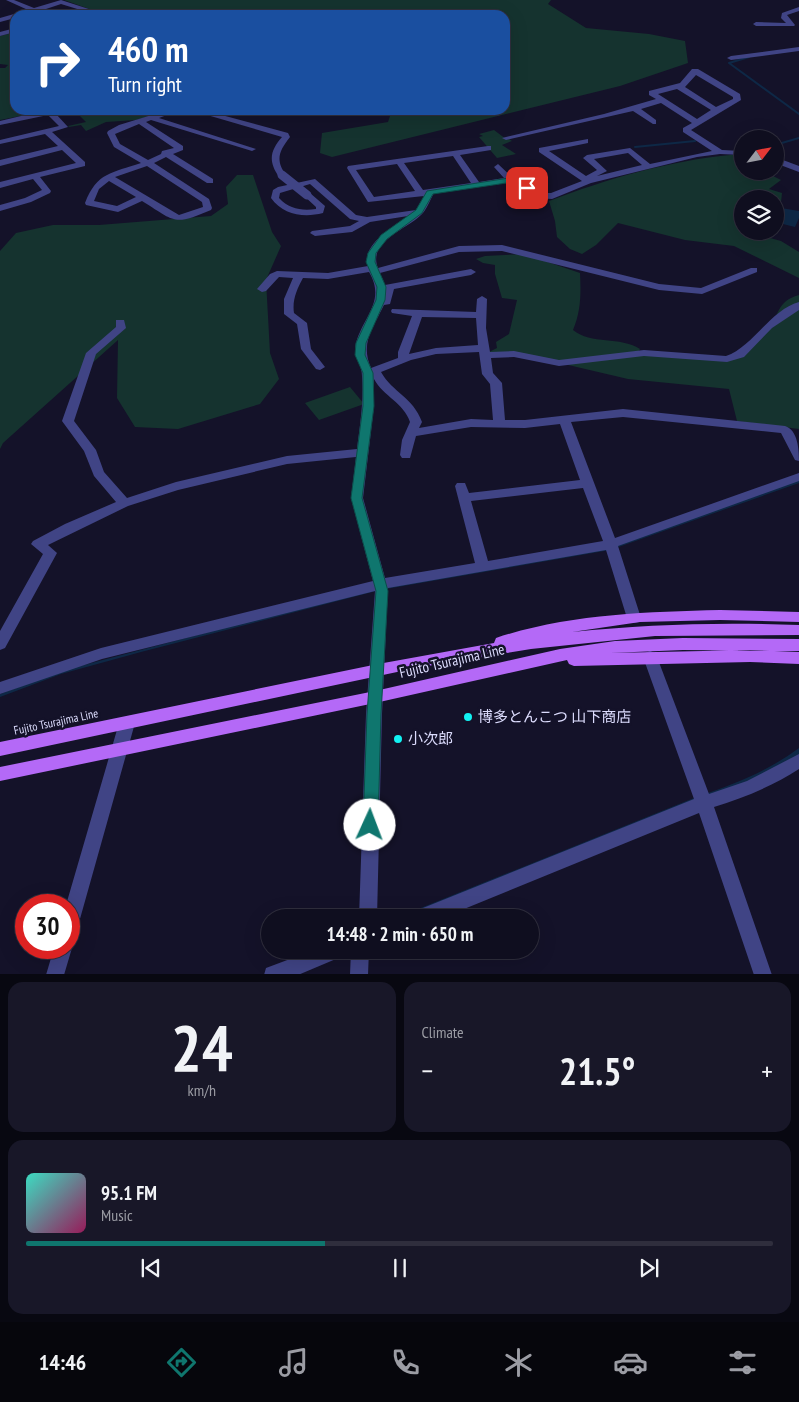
<!DOCTYPE html>
<meta charset="utf-8">
<style>
:root{--surface:#0f0e1f;--page:#181728;--text:#f1f3f6;--muted:#9b9ca4;--line:#2f2e3d;--accent:#0f766e}
body{margin:0;font-family:"PT Sans Narrow","Noto Sans JP",sans-serif;background:var(--page);color:var(--text);height:100vh;display:flex;flex-direction:column;font-size:19px;white-space:nowrap}
*{box-sizing:border-box;margin:0}
p{font-size:16px;color:var(--muted)}
.icon{flex:none;width:28px;height:28px;fill:none;stroke:currentColor;stroke-width:2;stroke-linecap:round;stroke-linejoin:round}
.map{position:relative;height:974px;overflow:hidden}
.details{display:flex;flex-direction:column;gap:8px;padding:8px;background:#080811;flex:1}
.details>*{flex:none}
.banner{position:absolute;left:10px;top:10px;width:500px;height:105px;border-radius:15px;box-shadow:0 5px 20px #0002,0 0 0 1px var(--line);background:#1a4fa0;color:#fff;overflow:hidden}
.needle{width:32px;rotate:58deg}
.controls{position:absolute;left:734px;top:130px;display:grid;gap:10px}
.controls a{display:grid;place-items:center;width:50px;height:50px;border-radius:50%;background:var(--surface);box-shadow:0 5px 20px #0002,0 0 0 1px var(--line);font-size:25px}
.speed{position:absolute;left:15px;top:894px;display:flex;gap:10px;font-size:25px;font-weight:700;text-align:center}
.speed>*{display:grid;place-content:center;width:65px;height:65px;border-radius:50%;background:var(--surface);box-shadow:0 5px 20px #0002,0 0 0 1px var(--line);line-height:1}
.speed .limit{border:8px solid #d22;background:#fff;color:#111}
.pin{position:absolute;display:grid;place-items:center;width:42px;height:42px;color:#fff;margin:-21px;border-radius:10px;box-shadow:0 2px 8px #0006}
.me{position:absolute;width:55px;margin:-28px;rotate:2deg;stroke-linejoin:round;filter:drop-shadow(0 0 4px #0008)}
.turn{display:flex;align-items:center;gap:18px;height:105px;padding:0 15px;font-size:22px}
.turn .icon{width:65px;height:65px;stroke-width:2.5}
.turn b{display:block;font-size:35px;line-height:42px}
.big{font-size:38px;font-weight:700;line-height:1.1}
.details .widget{flex:1;display:flex;flex-direction:column;justify-content:center;gap:8px;min-width:0;padding:0 18px;border-radius:15px;background:var(--page)}
.details .dial{align-items:center;gap:0}
.dial b{font-size:65px;line-height:1}
.song{display:flex;align-items:center;gap:15px}
.cover{width:60px;height:60px;border-radius:8px;background:linear-gradient(135deg,hsl(170 70% 55%),hsl(330 70% 35%))}
.played{height:5px;border-radius:2px;background:linear-gradient(90deg,var(--accent) 40%,var(--line) 40%)}
.keys{display:flex;justify-content:space-around;direction:ltr}
.heat{display:flex;justify-content:space-between;align-items:center;font-size:28px;direction:ltr}
.details .tiles{flex:1;display:grid;gap:8px;grid-template-columns:1fr 1fr}
.widget:last-child{grid-column:span 2}
.trip{position:absolute;left:261px;top:909px;width:278px;height:50px;border-radius:25px;background:var(--surface);box-shadow:0 5px 20px #0002,0 0 0 1px var(--line);font-weight:700;line-height:50px;text-align:center}
.menu{display:flex;height:80px;justify-content:space-around;align-items:center;background:#06060c;color:var(--muted)}
.menu .icon{width:35px;height:35px}
.menu .current{color:var(--accent)}
.menu b{font-size:22px;color:var(--text)}
.map>svg:first-child{display:block}
.green{fill:#15332f}
.water{fill:#0e2846}
.lines{fill:none;stroke-linecap:round;stroke-linejoin:round}
.stream{stroke:#0e2846;stroke-width:2}
.minor{fill:#404485;fill-rule:evenodd}
.major{fill:#b469f7;fill-rule:evenodd}
.minor-bridge{stroke:#404485;stroke-width:9}
.route{fill:#0f766e;stroke:#0a4d48}
.poi-dot{fill:#12f2f2;stroke:#141229;stroke-width:2}
.labels{text-anchor:middle;stroke-width:5;stroke-linejoin:round;paint-order:stroke}
.street-label{font-size:12px;fill:#dcdcfd;stroke:#141229}
.near-street-label{font-size:15px;fill:#dcdcfd;stroke:#141229}
.near-poi-label{font-size:15px;fill:#dcdcfd;stroke:#141229;text-anchor:start}
</style>
<div class="map">
<svg width="799" height="975" viewBox="0 0 799 975">
<rect width="100%" height="100%" fill="#141229"/>
<path class="green" d="M64,0H551L548,4L586,28L649,34L685,41L688,63L620,86L332,157L320,153L322,133L388,122L392,110H505V15H90L95,11Z
M15,32V110H61L41,112L0,120V68H5L8,65L0,64V36Z
M92,110H171L136,120L106,122L86,131L81,125L69,127L68,126L86,122L76,112Z
M494,130L506,139H509L512,141L502,145L516,154L497,158L479,137L483,136L479,134Z
M730,155H742V171H763L781,180L769,189L782,193L781,202L775,205V199H742V231H761L759,235L781,241L799,252V278L734,246L685,240L618,223L596,245L582,254L570,249L557,237L555,221L549,201C607,179 668,161 730,155Z
M237,175H253L272,232L281,246L266,280L270,353L279,379L260,404L178,429L135,427L117,398L118,340L3,443L0,449V251L16,233L53,225H99L211,216L228,204L226,187Z
M524,254L580,273C581,294 581,311 573,330C591,345 620,336 640,349L638,352L559,361L489,354V352L497,348L496,342L509,334L517,300L502,298L495,274V265L483,263L476,259L485,256Z
M799,295V429L737,421L729,389L628,379L564,364L646,355L728,360C742,350 756,340 768,328C780,316 776,301 799,295Z
M350,387L364,404L319,420L305,403Z"/>
<path class="water" d="M781,208L799,211V218L795,227L775,222Z
M799,480V483L610,550L380,590L141,652L61,674L0,697V694L61,671L379,587L608,547Z
M799,748V757L781,770L411,917L396,918L699,796C735,784 768,771 799,748Z"/>
<g class="lines">
<path class="stream" d="M749,57L729,63L799,114
M775,145L799,138
M635,147L695,141"/>
<path class="minor" d="M6,0H14L34,8L61,0L92,10L94,12L91,15H84L87,12L61,4L40,11L39,13L15,15V18L0,22V18L28,10Z
M799,7V11L787,15L795,25L794,26H756L753,24L756,22L786,23L781,18L782,13Z
M15,28V32L0,36V32Z
M799,47V51L731,60L727,58L731,56Z
M692,69H698L740,94L741,100L691,130L722,150L742,151V155L720,154L697,157L591,183L552,199L536,198L513,182L434,193C430,200 427,209 422,214C408,229 367,241 378,268L459,246L502,245L659,284L701,288L751,268H757V272L702,294L659,290L502,251L459,252L380,273L385,285L471,269L476,272L471,275L394,289L390,304L384,305C373,328 360,343 371,368L398,358V352L412,316L392,313L391,311L392,309L476,312L477,299L482,296L487,299L486,328L490,352L514,351L559,360L644,350L726,356C752,348 770,310 799,302V310L772,328L744,357L727,362L644,356L559,366L514,357L491,358L493,373L502,383L505,420H525L623,409L785,426C798,430 799,450 799,461L795,460L781,433L623,417L571,422L615,538L799,473V481L618,546L641,618L639,622L634,623L629,622L627,618L606,550L388,588L382,714L377,918H359L366,714L375,591L102,659L0,694V682L101,648L373,581L351,498L356,457L287,464L178,490L128,506L48,545L57,553L5,648L0,650V631L43,554L31,544L33,541L65,524L116,502L94,476L84,451L62,421L86,353L116,327V320H124L126,328L96,354L74,421L96,450L104,472L127,498L176,482L287,456L357,449C360,425 364,400 362,376C362,363 352,356 356,343C364,315 386,301 369,272L328,279L303,278C297,289 292,300 294,313L307,323L311,349L325,367L320,370L316,369L301,349L297,324L284,314V299L293,278L279,277L266,291L262,292L257,289L270,274L277,271L328,273L368,266C360,246 394,226 408,216L370,222L352,232L315,236L310,233L312,231L350,226L359,221L350,219L310,184L280,193L279,198C289,209 302,211 316,209V207L303,195L304,193H310L325,206L323,213C304,218 283,215 271,198L273,190L278,187L315,179L356,215L367,217L416,210L424,196L368,202L347,168L348,166L488,146H491V150L460,155L479,182L504,178L494,167L498,164L512,177H518L541,193H551L582,181L539,152V148L588,139V143L549,151L586,176L597,170L583,158L587,155L630,148L650,164L712,151L683,132V128L692,123L661,103L641,109L656,120V124H653L633,111L506,140L502,138L604,114L656,99L649,95V91L680,83ZM696,75L733,97V99L716,107L685,87ZM677,89L711,110L697,119L658,94ZM628,153L642,165L597,176L607,171L594,159ZM453,156L471,183L423,190L404,163ZM397,164L415,191L374,197L356,170ZM422,317L476,318L478,345L436,348L409,354ZM479,352L482,374L490,384L493,420L471,419L419,428L422,422C413,397 393,393 381,372L411,360L436,354ZM374,379C383,396 404,403 410,422L402,440L400,455L402,458H410L416,436L471,427L525,428L560,424L580,480L469,493L465,483H457L455,486L475,563L385,578L363,498L374,406ZM583,488L603,541L488,561L471,501Z
M83,110L79,112L56,114L68,127L52,132L85,162V166L40,177L51,191L50,193L31,202L0,211V205L25,198L42,190L33,179L0,188V182L76,163L62,150L0,166V160L58,146L45,134L0,144V140L59,126L48,115L0,125V121L42,111Z
M168,110H180L159,118L256,149L252,151L151,120L146,122L183,146V150L173,154L213,179V183H207L166,157L154,163L209,199L212,208L211,210C173,226 176,222 142,201L118,212L86,205L85,203C97,172 112,173 141,163L114,147L107,133L108,131L119,125ZM139,124L174,148L162,151L161,154L148,160L120,144L115,134ZM147,166L202,202L203,207L179,215L115,177ZM109,181L136,197L117,206L94,201L99,189Z
M190,110H203L288,133L290,137C279,151 275,160 286,175L279,177C268,161 270,151 282,137Z
M319,110H339L340,111C335,115 324,114 319,110Z
M775,157L799,166V172L775,163Z
M650,651L655,653L657,657L709,794L747,781L799,754V769C773,786 743,798 714,807L772,975H754L699,813L442,918H410L413,912L694,799L643,657L645,653Z
M127,717L132,718L135,723L78,926L75,932L69,935V905H66L119,723L122,718Z
M69,941L72,948L64,975H46L54,948H69Z
M314,950H346L343,956L298,975H264L266,968Z
M351,950H369L368,975H350Z"/>
<path class="major" d="M720,610L799,612V622L720,620L640,622L572,632C648,624 723,622 799,625V635L655,636L531,649L416,668L0,756V742L378,664L494,643L496,638C568,614 645,612 720,610Z
M683,638L799,639V651L683,650L610,653L750,650L799,652V664L750,662L574,666L569,664L567,660L375,703L0,781V767L375,691L560,649L615,641Z"/>
<path class="minor-bridge" d="M282,175L307,195"/>
</g>
<path class="route" d="M515,177L530,186V189H524L513,182L433,194L422,213L387,239L376,253L375,262L386,287L385,300L366,343L365,355L373,373L374,406L362,498L388,591L381,714L378,825L376,830L370,832L365,830L363,825L367,714L376,591L351,498L363,406V373L355,355L356,343L376,300L377,287L366,262L368,253L381,235L416,210L427,191Z"/>
<g class="poi-dot">
<circle cx="468" cy="717" r="5"/>
<circle cx="398" cy="739" r="5"/>
</g>
<g class="labels">
<g class="street-label">
<text transform="translate(56 722) rotate(-12)" y="4">Fujito Tsurajima Line</text>
</g>
<g class="near-street-label">
<text transform="translate(452 661) rotate(-13)" y="5">Fujito Tsurajima Line</text>
</g>
<g class="near-poi-label">
<text x="478" y="722">博多とんこつ 山下商店</text>
<text x="408" y="744">小次郎</text>
</g>
</g>
</svg>
<div class="controls">
<a><svg class="needle" viewBox="-14 -14 28 28"><path d="M0-13l5 13h-10z" fill="#e53935"/><path d="M0 13l5-13h-10z" fill="#9b9ca4"/></svg></a>
<a><svg class="icon" aria-label="layers" viewBox="0 0 24 24"><path d="M12 4l9 5-9 5-9-5zM3 14l9 5 9-5"/></svg></a>
</div>
<div class="speed"><div class="limit">30</div></div>
<div class="pin" style="left:527px;top:188px;background:#d93025"><svg class="icon" aria-label="arrive" viewBox="0 0 24 24"><path d="M6 21V4h12l-3 4 3 4H6"/></svg></div>
<svg class="me" style="left:370px;top:825px" viewBox="-20 -20 40 40"><circle r="19" fill="#fff"/><path d="M0-13L10 11 0 6-10 11z" fill="#0f766e"/></svg>
<div class="trip">14:48 · 2 min · 650 m</div>
<div class="banner">
<div class="turn"><svg class="icon" aria-label="right" viewBox="0 0 24 24"><path d="M7 20v-9h11M14 6l5 5-5 5"/></svg><div><b>460 m</b>Turn right</div></div>
</div>
</div>
<section class="details">
<div class="tiles">
<div class="widget dial"><b>24</b><p>km/h</p></div>
<div class="widget"><p>Climate</p>
<div class="heat"><a>−</a><b class="big">21.5°</b><a>+</a></div>
</div>
<div class="widget">
<div class="song"><i class="cover"></i><div><b>95.1 FM</b><p>Music</p></div></div>
<div class="played"></div>
<div class="keys"><svg class="icon" aria-label="previous" viewBox="0 0 24 24"><path d="M18 5L8 12l10 7zM5 5v14"/></svg><svg class="icon" aria-label="pause" viewBox="0 0 24 24"><path d="M8 5v14M16 5v14"/></svg><svg class="icon" aria-label="next" viewBox="0 0 24 24"><path d="M6 5l10 7-10 7zM19 5v14"/></svg></div>
</div>
</div>
</section>
<nav class="menu">
<b>14:46</b>
<svg class="icon current" aria-label="directions" viewBox="0 0 24 24"><path d="M12 3l9 9-9 9-9-9zM9 14v-3h6M13 9l2 2-2 2"/></svg>
<svg class="icon" aria-label="music" viewBox="0 0 24 24"><path d="M9 18V5l10-2v13"/><circle cx="6" cy="18" r="3"/><circle cx="16" cy="16" r="3"/></svg>
<svg class="icon" aria-label="phone" viewBox="0 0 24 24"><path d="M5 4h4l2 5-3 2q2 4 5 5l2-3 5 2v4C11 20 4 13 5 4z"/></svg>
<svg class="icon" aria-label="climate" viewBox="0 0 24 24"><path d="M12 3v18M4 7l16 10M4 17L20 7"/></svg>
<svg class="icon" aria-label="car" viewBox="0 0 24 24"><path d="M5 17H2v-5l4-1 3-4h7l3 4 3 1v5h-3M9 17h6M6 11h13"/><circle cx="7" cy="17" r="2"/><circle cx="17" cy="17" r="2"/></svg>
<svg class="icon" aria-label="filters" viewBox="0 0 24 24"><path d="M4 7h16M4 17h16"/><circle cx="9" cy="7" r="2"/><circle cx="15" cy="17" r="2"/></svg>
</nav>
